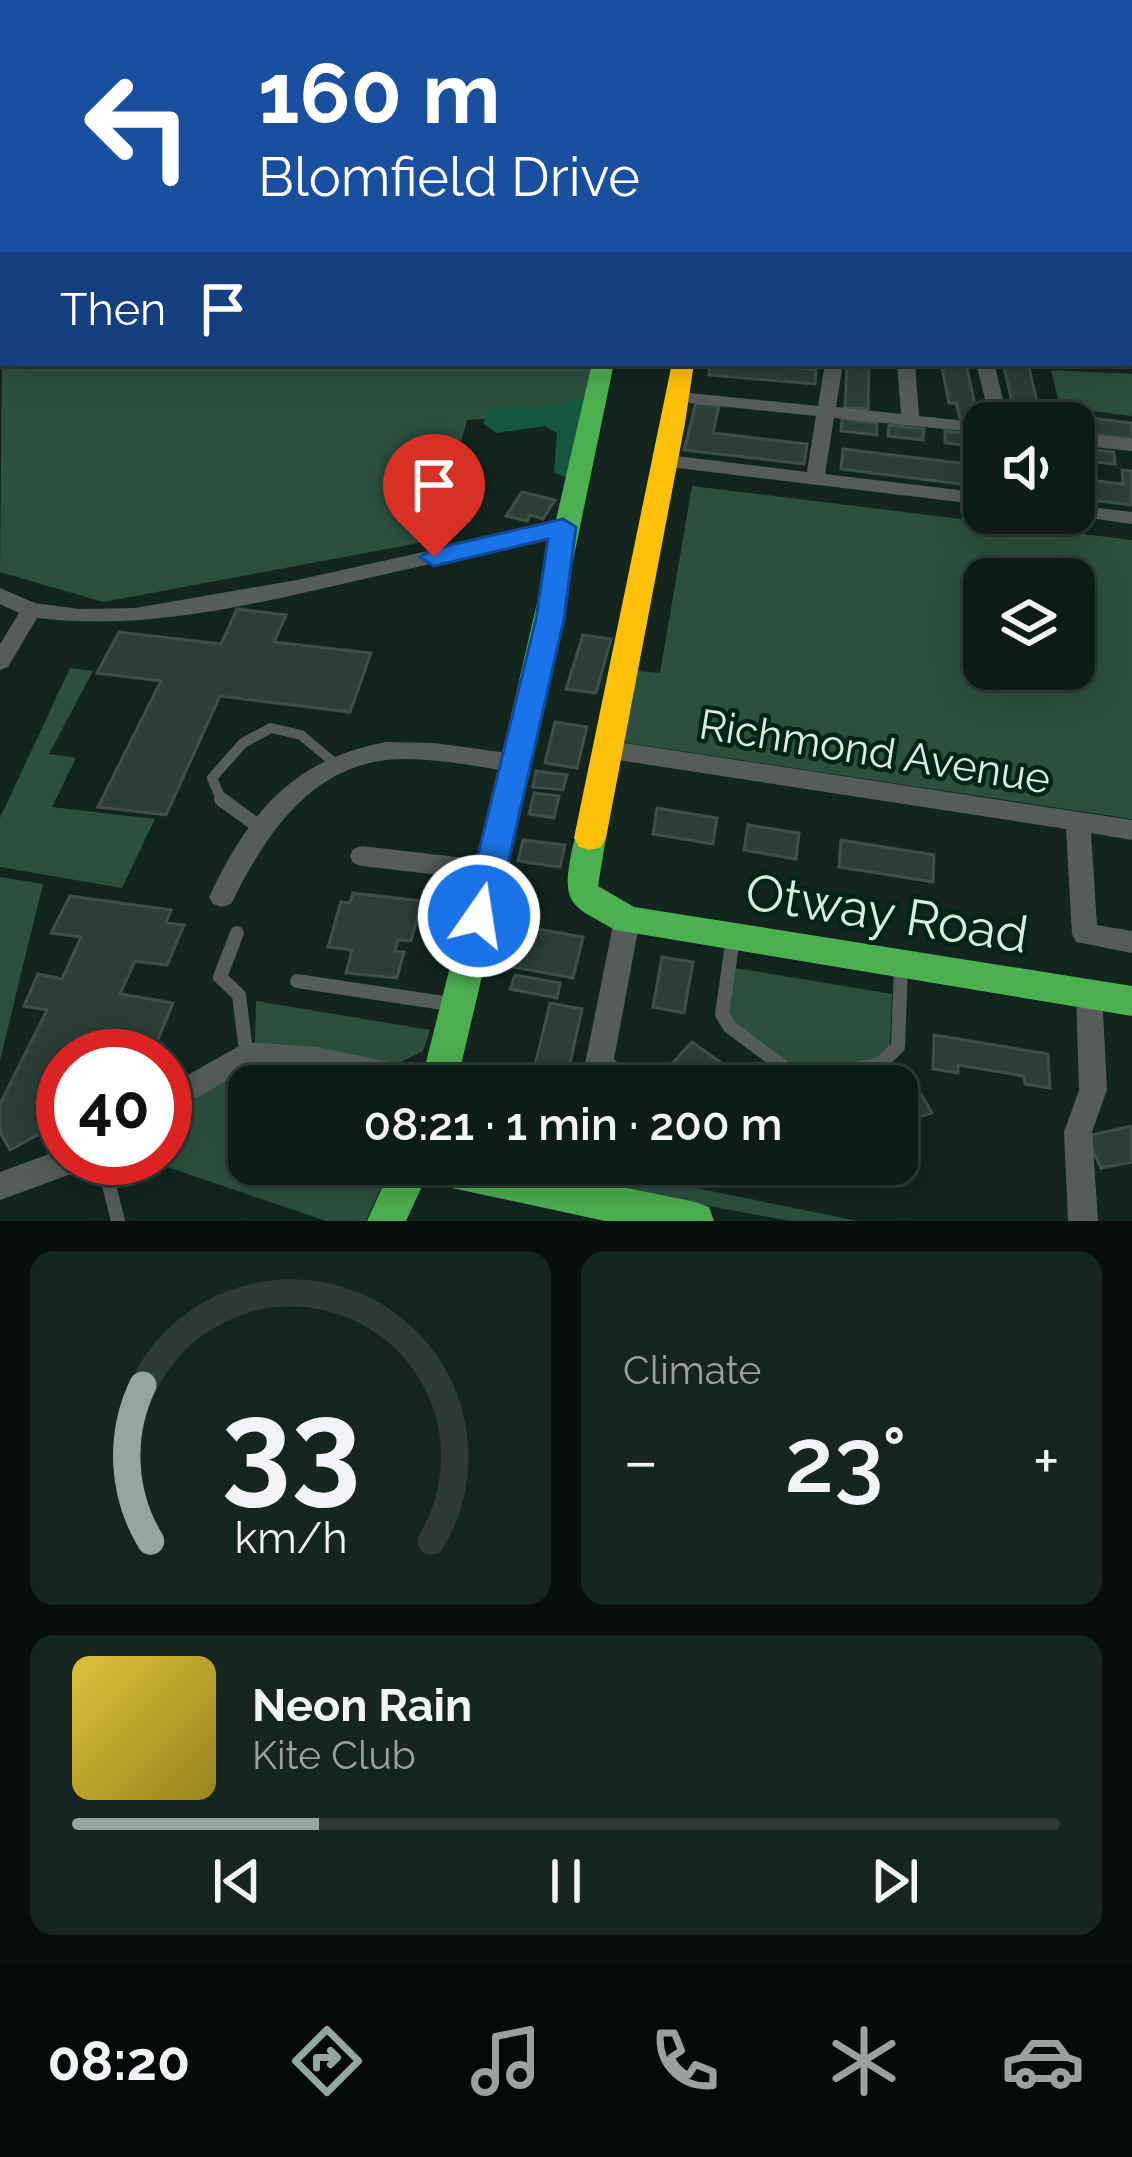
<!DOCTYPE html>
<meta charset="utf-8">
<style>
:root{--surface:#0e1c16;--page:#17251f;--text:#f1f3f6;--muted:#9ba1a1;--line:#2e3a35;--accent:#93a79e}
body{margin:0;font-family:Raleway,sans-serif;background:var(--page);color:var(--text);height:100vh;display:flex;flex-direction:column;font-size:45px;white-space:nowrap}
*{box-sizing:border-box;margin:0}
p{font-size:39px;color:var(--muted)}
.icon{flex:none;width:66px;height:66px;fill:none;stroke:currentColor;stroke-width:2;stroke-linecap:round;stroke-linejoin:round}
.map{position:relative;height:1221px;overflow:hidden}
.sheet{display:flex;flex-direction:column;gap:30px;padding:30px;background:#080f0c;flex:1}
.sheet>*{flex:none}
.guide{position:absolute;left:0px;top:0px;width:1134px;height:366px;box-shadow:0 6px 30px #0003,0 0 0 3px var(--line);background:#1a4fa0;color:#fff;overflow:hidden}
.buttons{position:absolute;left:963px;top:402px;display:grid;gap:24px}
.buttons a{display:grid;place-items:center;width:132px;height:132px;border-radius:24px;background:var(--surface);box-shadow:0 6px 30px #0003,0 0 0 3px var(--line);font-size:60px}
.speed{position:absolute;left:36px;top:1029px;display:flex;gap:24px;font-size:60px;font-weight:700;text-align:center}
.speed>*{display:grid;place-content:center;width:156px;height:156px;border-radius:50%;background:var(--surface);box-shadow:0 6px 30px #0003,0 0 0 3px var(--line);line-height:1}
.speed .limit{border:18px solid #d22;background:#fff;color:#111}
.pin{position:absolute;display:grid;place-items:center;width:102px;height:102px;color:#fff;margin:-123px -51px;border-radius:50% 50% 50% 0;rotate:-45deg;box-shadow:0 0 12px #0007}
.pin .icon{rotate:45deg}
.me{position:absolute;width:132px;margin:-66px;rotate:13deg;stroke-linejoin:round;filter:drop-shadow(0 0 9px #0008)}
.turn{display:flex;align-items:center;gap:42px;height:252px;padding:0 60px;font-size:54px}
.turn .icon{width:156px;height:156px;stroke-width:2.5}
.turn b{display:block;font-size:84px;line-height:102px}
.then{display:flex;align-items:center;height:114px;padding:0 60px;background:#0003;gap:24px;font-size:45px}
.big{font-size:90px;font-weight:600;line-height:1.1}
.sheet .widget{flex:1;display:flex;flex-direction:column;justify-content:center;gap:18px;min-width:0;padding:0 42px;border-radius:24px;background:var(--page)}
.sheet .dial{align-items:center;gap:0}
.dial svg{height:312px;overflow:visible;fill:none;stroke:var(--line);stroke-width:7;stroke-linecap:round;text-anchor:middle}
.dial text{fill:var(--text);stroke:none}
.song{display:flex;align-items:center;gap:36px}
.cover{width:144px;height:144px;border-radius:18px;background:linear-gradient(135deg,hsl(50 70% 55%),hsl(50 70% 35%))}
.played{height:12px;border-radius:6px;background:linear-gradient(90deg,var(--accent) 25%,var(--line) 25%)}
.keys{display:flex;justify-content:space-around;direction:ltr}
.heat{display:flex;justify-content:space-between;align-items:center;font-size:66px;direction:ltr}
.sheet .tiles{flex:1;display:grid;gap:30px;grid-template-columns:1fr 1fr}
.widget:last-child{grid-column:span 2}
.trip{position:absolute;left:228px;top:1065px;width:690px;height:120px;border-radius:24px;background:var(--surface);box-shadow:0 6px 30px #0003,0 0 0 3px var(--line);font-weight:600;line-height:120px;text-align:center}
.dock{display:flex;height:192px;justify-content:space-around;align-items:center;background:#060b09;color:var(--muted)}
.dock .icon{width:84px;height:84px}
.dock .on{color:var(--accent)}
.dock b{font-size:54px;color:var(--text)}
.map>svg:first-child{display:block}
.green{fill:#2c5040;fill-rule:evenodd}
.forest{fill:#15583f}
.building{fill:#2b3f37;stroke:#3f4f48;stroke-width:3}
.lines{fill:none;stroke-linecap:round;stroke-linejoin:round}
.lane-far2{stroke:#555c59;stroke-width:6}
.lane-far1{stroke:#555c59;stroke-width:10}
.lane{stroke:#555c59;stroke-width:14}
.street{fill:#555c59;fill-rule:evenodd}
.fast{fill:#4caf50;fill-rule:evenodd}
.slow{fill:#ffc107;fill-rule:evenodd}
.route{fill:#1a73e8;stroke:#114b97;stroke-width:3}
.labels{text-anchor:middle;stroke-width:9;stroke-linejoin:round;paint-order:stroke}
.street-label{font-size:42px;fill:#d9ede3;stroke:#002517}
.near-street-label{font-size:51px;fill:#d9ede3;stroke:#002517}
</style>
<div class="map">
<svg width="1132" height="1221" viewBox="0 0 1132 1221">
<rect width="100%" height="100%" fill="#12261e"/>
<path class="green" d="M3,265V363H598L586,413L467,420L435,540L103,602L0,572Z
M1051,370L1132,374V416L1060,407Z
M692,486L1132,540V819L622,742L636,671L660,673ZM984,579H1074V669H984Z
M70,668L93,671L49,754L76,758L52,807L155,819L122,888L0,867V818Z
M0,877L43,884L0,1060Z
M735,968L892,994L890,1046L877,1060L812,1073L795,1069L735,1026L728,1013Z
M256,1001L430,1030L423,1051L397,1064L255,1043Z
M250,1065L315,1072L378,1086H249V1164H391L366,1221H326L141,1158H165V1115Z
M482,1164H578L858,1221H790Z"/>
<path class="forest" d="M590,395L567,478L554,472L557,433L545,426L496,433L483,423L489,409L546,407Z"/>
<path class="building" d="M710,363L816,369L815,384L709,375Z
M869,363L868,409L845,408L847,363Z
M941,363H966L978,419L960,418L956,403H949Z
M1003,363H1028L1042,423H1017Z
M696,403L719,406L713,433L807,444L804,464L684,450Z
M1083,417L1132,423V439L1084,433Z
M842,419L877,423V435L841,431Z
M889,425L924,429L923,440L888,436Z
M945,431L980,435V447L945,443Z
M1076,448L1114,452L1115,464L1077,460Z
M843,449L984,466V487L841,469Z
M1122,470L1132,471V505L1074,498V478L1123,484Z
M522,492L555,500L543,519L530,515L527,521L506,516Z
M237,609L286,615L274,642L371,653L350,712L220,696L166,815L98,807L161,681L97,673L119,632L221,644Z
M583,635L611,639L596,693L566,689Z
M555,722L587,727L577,768L545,763Z
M536,771L567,775L563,790L533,787Z
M534,793L559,796L554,818L529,814Z
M657,808L717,818L713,844L653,834Z
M748,825L799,833L796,859L744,850Z
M523,840L565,845L560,867L518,861Z
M841,840L934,855L933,882L839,867Z
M353,893L447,904L444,917L418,915L411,941L398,940L395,951L404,952L397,978L346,973L352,950L328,947L341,902L350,903Z
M70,896L171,910L166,923L184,925L167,965L135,961L120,994L173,1003L154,1049L97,1041L90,1056H63V1121L10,1150L0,1132V1104L47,1010L24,1006L38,974L62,979L81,937L51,933Z
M503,923L583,937L573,978L492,963Z
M662,957L693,962L684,1013L653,1007Z
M515,975L560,983L557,998L510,989Z
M550,1003L582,1009L565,1086H530Z
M934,1035L1048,1054L1050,1088L1025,1084L1024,1076L958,1065V1073L933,1069Z
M692,1042L754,1086H695L669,1067Z
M911,1077L932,1113L897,1124V1086H884Z
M1132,1126V1162L1101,1168L1086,1136Z"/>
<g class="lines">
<path class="lane-far2" d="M45,3L54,0"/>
<path class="lane-far1" d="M222,802L212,778L243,743L271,728L301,735L338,766"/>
<path class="lane" d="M221,799L258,826
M237,933L220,977L239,995L246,1051
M733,938L722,1014L730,1027L793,1074L812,1078L880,1064L898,1047L901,966
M297,981L450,1004
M102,1158L118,1221"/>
<path class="street" d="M105,0H117L116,3H104Z
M0,39H3V47H0Z
M1131,81H1132V89H1131Z
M0,91H3V99H0Z
M0,133H3V141H0Z
M0,167H3V175H0Z
M0,228H3V238H0Z
M3,255V266L0,267V256Z
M825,363H843L836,407L901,414L897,363H915L919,416L986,423L984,433L834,418L825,474L984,493V505L669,467L660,461L669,455L807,472L816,416L680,402L671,397L680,392L818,406Z
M976,363H994L1009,423H991Z
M1074,433L1132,439V451L1074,445Z
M1074,505L1132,512V524L1067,515L1066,513H1074Z
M563,521L573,527L570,531C505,548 438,562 373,577C263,602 149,632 37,618L8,667L0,670V644L19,613L0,604V588L35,603L80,609L135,608L297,580Z
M605,740L1132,820V840L1091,833L1097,925L1132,931V953L1076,942L1072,934L1066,829L605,758L597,755L593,749L597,743Z
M386,742L434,743L515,754L523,757L527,763L523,769L515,772C478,767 442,759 405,759C314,759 267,832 231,904L222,907L213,904L209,897C249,813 291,760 386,742Z
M362,846L490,861L499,864L502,871L499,878L490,881L362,866L353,863L350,856L353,849Z
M627,909L636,912L640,920L614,1059L634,1077L638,1086H604L589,1073L585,1064L614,920L618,912Z
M1089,981L1098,985L1102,993L1107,1090L1092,1132L1098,1221H1068L1064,1132L1079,1090L1076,993L1080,985Z
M246,1042L317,1047L438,1072L448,1076L452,1085L381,1086L317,1073L249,1068L165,1116V1088Z
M63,1149V1158H93L88,1168L0,1200V1172Z"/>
<path class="fast" d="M651,0H667V3H651Z
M1024,0H1040L1041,3H1025Z
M1131,301H1132V316H1131Z
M592,363H614L520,816L456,1086H420L488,816Z
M590,826L601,829L606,838L598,886L634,907L1132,986V1016L615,930C583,910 562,909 569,867C571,854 573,841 579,829Z
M393,1164H510L695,1202L709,1207L714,1221H605L424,1182L406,1221H367Z"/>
<path class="slow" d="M672,363H694L685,423L606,838L601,847L590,850L579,847L574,838Z"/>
</g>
<path class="route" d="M563,519L576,527L564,619L496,916L491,926L479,930L468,926L463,916L536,619L548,539L434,566L420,557L434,549Z"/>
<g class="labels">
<g class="street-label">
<text transform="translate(875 751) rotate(9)" y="15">Richmond Avenue</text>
</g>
<g class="near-street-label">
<text transform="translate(887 913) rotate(9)" y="18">Otway Road</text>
</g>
</g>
</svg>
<div class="buttons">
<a><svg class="icon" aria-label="sound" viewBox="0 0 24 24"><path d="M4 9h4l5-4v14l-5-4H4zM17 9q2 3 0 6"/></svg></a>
<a><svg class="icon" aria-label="layers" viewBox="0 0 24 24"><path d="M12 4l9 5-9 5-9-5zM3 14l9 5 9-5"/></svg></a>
</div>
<div class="speed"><div class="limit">40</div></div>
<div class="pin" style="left:434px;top:557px;background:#d93025"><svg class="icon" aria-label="arrive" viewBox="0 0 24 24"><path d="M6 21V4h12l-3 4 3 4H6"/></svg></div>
<svg class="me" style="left:479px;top:916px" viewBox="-20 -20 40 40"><circle r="17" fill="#1a73e8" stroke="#fff" stroke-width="3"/><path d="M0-11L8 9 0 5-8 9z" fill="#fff"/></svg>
<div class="trip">08:21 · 1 min · 200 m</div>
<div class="guide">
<div class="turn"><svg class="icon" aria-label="left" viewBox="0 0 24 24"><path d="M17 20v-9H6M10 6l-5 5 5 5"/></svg><div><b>160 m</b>Blomfield Drive</div></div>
<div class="then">Then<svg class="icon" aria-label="arrive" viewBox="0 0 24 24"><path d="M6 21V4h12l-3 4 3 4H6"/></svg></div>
</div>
</div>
<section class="sheet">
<div class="tiles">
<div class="widget dial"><svg viewBox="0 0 100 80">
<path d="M14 69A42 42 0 1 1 86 69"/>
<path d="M14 69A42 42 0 0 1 12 29" stroke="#93a79e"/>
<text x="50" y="56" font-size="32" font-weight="700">33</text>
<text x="50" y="72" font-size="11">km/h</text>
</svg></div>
<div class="widget"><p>Climate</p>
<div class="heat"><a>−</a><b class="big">23°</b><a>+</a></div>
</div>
<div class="widget">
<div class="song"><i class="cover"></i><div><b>Neon Rain</b><p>Kite Club</p></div></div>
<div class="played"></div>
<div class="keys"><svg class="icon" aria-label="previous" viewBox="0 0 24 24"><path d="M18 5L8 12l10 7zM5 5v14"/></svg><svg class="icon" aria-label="pause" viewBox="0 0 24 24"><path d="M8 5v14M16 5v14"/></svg><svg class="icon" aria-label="next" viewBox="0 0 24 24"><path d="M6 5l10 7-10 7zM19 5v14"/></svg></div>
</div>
</div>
</section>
<nav class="dock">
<b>08:20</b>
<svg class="icon on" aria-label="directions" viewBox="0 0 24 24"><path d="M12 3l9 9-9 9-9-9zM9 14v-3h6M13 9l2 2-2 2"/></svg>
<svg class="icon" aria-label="music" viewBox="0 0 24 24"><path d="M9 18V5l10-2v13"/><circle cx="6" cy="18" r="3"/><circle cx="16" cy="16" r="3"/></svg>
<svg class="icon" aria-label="phone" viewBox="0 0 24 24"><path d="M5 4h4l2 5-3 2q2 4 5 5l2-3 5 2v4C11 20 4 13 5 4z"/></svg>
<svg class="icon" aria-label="climate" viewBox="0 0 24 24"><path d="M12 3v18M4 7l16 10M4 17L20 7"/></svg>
<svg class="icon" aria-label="car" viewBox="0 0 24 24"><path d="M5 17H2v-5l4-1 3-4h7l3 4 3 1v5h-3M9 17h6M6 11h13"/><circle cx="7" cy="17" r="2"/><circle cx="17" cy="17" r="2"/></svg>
</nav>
